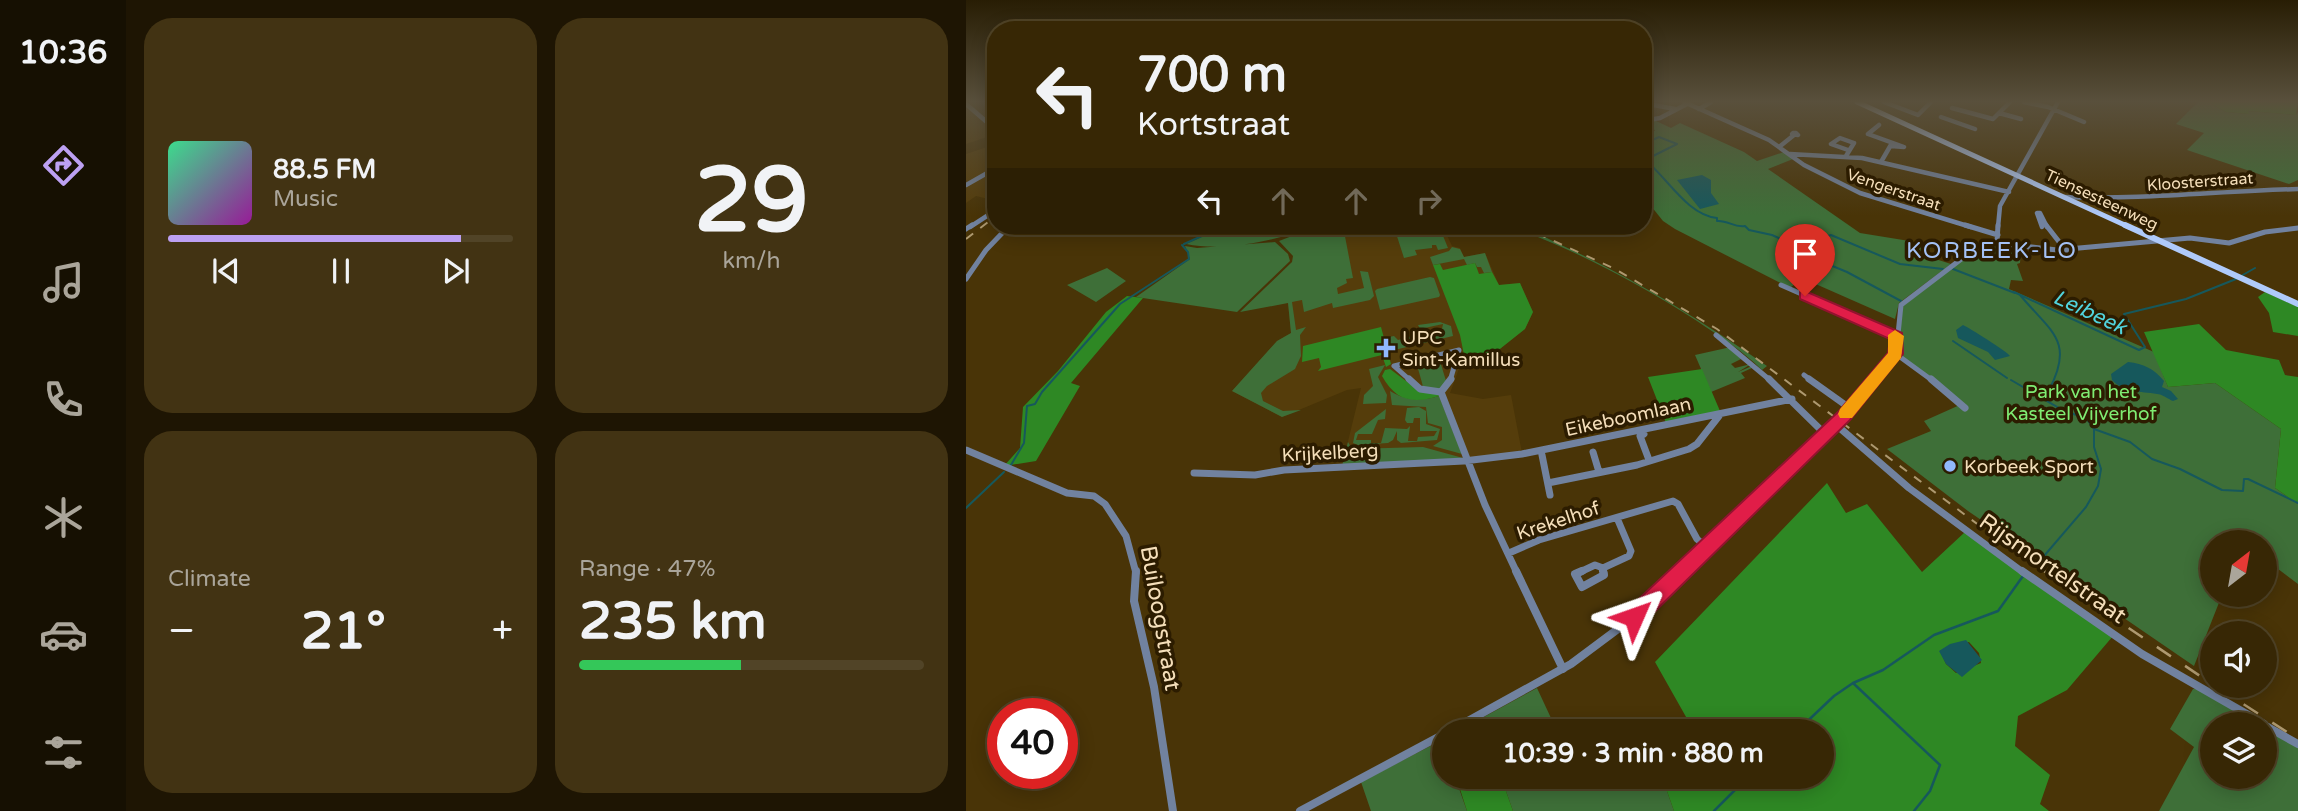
<!DOCTYPE html>
<meta charset="utf-8">
<style>
:root{--surface:#372705;--page:#423313;--text:#f1f3f6;--muted:#aaa59a;--line:#514427;--accent:#bca0f2}
body{margin:0;font-family:"Varela Round",sans-serif;background:var(--page);color:var(--text);height:100vh;display:flex;flex-direction:column;font-size:26px;white-space:nowrap}
*{box-sizing:border-box;margin:0}
p{font-size:23px;color:var(--muted)}
.icon{flex:none;width:38px;height:38px;fill:none;stroke:currentColor;stroke-width:2;stroke-linecap:round;stroke-linejoin:round}
.map{position:relative;flex:1;overflow:hidden}
.panel{display:flex;flex-direction:column;gap:18px;padding:18px;background:#1e1503;width:840px}
.panel>*{flex:none}
.guide{position:absolute;left:21px;top:21px;width:665px;height:214px;border-radius:28px;box-shadow:0 4px 18px #0003,0 0 0 2px var(--line);background:#372705;color:var(--text);overflow:hidden}
.needle{width:46px;rotate:31deg}
.controls{position:absolute;left:1234px;top:530px;display:grid;gap:14px}
.controls a{display:grid;place-items:center;width:77px;height:77px;border-radius:50%;background:var(--surface);box-shadow:0 4px 18px #0003,0 0 0 2px var(--line);font-size:35px}
.speed{position:absolute;left:21px;top:698px;display:flex;gap:14px;font-size:35px;font-weight:700;text-align:center}
.speed>*{display:grid;place-content:center;width:91px;height:91px;border-radius:50%;background:var(--surface);box-shadow:0 4px 18px #0003,0 0 0 2px var(--line);line-height:1}
.speed .limit{border:10px solid #d22;background:#fff;color:#111}
.pin{position:absolute;display:grid;place-items:center;width:60px;height:60px;color:#fff;margin:-72px -30px;border-radius:50% 50% 50% 0;rotate:-45deg;box-shadow:0 0 7px #0007}
.pin .icon{rotate:45deg}
.me{position:absolute;width:77px;margin:-38px;rotate:47deg;stroke-linejoin:round;filter:drop-shadow(0 0 5px #0008)}
.turn{display:flex;align-items:center;gap:24px;height:147px;padding:0 35px;font-size:32px}
.turn .icon{width:91px;height:91px;stroke-width:2.5}
.turn b{display:block;font-size:49px;line-height:60px}
.lanes{display:flex;align-items:center;height:66px;padding:0 35px;background:#0003;justify-content:center;gap:35px;direction:ltr}
.lanes .off{opacity:.35}
.big{font-size:52px;font-weight:800;line-height:1.1}
.panel .tile{flex:1;display:flex;flex-direction:column;justify-content:center;gap:10px;min-width:0;padding:0 24px;border-radius:28px;background:var(--page)}
.panel .dial{align-items:center;gap:0}
.dial b{font-size:91px;line-height:1}
.song{display:flex;align-items:center;gap:21px}
.cover{width:84px;height:84px;border-radius:10px;background:linear-gradient(135deg,hsl(150 70% 55%),hsl(300 70% 35%))}
.played{height:7px;border-radius:4px;background:linear-gradient(90deg,var(--accent) 85%,var(--line) 85%)}
.keys{display:flex;justify-content:space-around;direction:ltr}
.heat{display:flex;justify-content:space-between;align-items:center;font-size:38px;direction:ltr}
.charge{height:10px;border-radius:5px;background:linear-gradient(90deg,#34c759 47%,var(--line) 0)}
.panel .tiles{flex:1;display:grid;gap:18px;grid-template-columns:repeat(2,1fr)}
.trip{position:absolute;left:466px;top:719px;width:402px;height:70px;border-radius:35px;background:var(--surface);box-shadow:0 4px 18px #0003,0 0 0 2px var(--line);font-weight:800;line-height:70px;text-align:center}
main{display:flex;flex:1;min-height:0}
.dock{display:flex;flex-direction:column;width:126px;justify-content:space-around;align-items:center;background:#161002;color:var(--muted)}
.dock .icon{width:49px;height:49px}
.dock .current{color:var(--accent)}
.dock b{font-size:32px;color:var(--text)}
.map>svg:first-child{display:block}
.built{fill:#553d0b}
.green{fill:#3e6f38}
.forest{fill:#2e8824;fill-rule:evenodd}
.water{fill:#16585c}
.lines{fill:none;stroke-linecap:round;stroke-linejoin:round}
.stream-far1{stroke:#16585c;stroke-width:2}
.stream{stroke:#16585c;stroke-width:2.5}
.minor-far3{stroke:#71829f;stroke-width:4.5}
.minor-far2{stroke:#71829f;stroke-width:5}
.minor-far1{stroke:#71829f;stroke-width:7}
.minor{stroke:#71829f;stroke-width:8}
.major-far1{stroke:#afcafa;stroke-width:5}
.major{stroke:#afcafa;stroke-width:6}
.rail-far1{stroke:#ae9970;stroke-width:2;stroke-dasharray:9 9;stroke-linecap:butt}
.rail{stroke:#ae9970;stroke-width:2.5;stroke-dasharray:17 17;stroke-linecap:butt}
.route{fill:#e11d48;stroke:#92132f;stroke-width:2}
.slow{fill:#f59e0b}
.poi-dot{fill:#91b8fd;stroke:#2c1c00;stroke-width:2.5}
.labels{text-anchor:middle;stroke-width:7;stroke-linejoin:round;paint-order:stroke}
.far-street-label{font-size:16px;fill:#f4deb9;stroke:#2c1c00}
.poi-label{font-size:19px;fill:#f4deb9;stroke:#2c1c00;text-anchor:start}
.park-label{font-size:19px;fill:#7fec72;stroke:#2c1c00}
.street-label{font-size:19px;fill:#f4deb9;stroke:#2c1c00}
.water-label{font-size:21px;font-style:italic;fill:#51d4dd;stroke:#2c1c00}
.quarter-label{font-size:23px;letter-spacing:2px;fill:#a4c1f5;stroke:#2c1c00}
.near-street-label{font-size:23px;fill:#f4deb9;stroke:#2c1c00}
</style>
<main>
<nav class="dock">
<b>10:36</b>
<svg class="icon current" aria-label="directions" viewBox="0 0 24 24"><path d="M12 3l9 9-9 9-9-9zM9 14v-3h6M13 9l2 2-2 2"/></svg>
<svg class="icon" aria-label="music" viewBox="0 0 24 24"><path d="M9 18V5l10-2v13"/><circle cx="6" cy="18" r="3"/><circle cx="16" cy="16" r="3"/></svg>
<svg class="icon" aria-label="phone" viewBox="0 0 24 24"><path d="M5 4h4l2 5-3 2q2 4 5 5l2-3 5 2v4C11 20 4 13 5 4z"/></svg>
<svg class="icon" aria-label="climate" viewBox="0 0 24 24"><path d="M12 3v18M4 7l16 10M4 17L20 7"/></svg>
<svg class="icon" aria-label="car" viewBox="0 0 24 24"><path d="M5 17H2v-5l4-1 3-4h7l3 4 3 1v5h-3M9 17h6M6 11h13"/><circle cx="7" cy="17" r="2"/><circle cx="17" cy="17" r="2"/></svg>
<svg class="icon" aria-label="filters" viewBox="0 0 24 24"><path d="M4 7h16M4 17h16"/><circle cx="9" cy="7" r="2"/><circle cx="15" cy="17" r="2"/></svg>
</nav>
<section class="panel">
<div class="tiles">
<div class="tile">
<div class="song"><i class="cover"></i><div><b>88.5 FM</b><p>Music</p></div></div>
<div class="played"></div>
<div class="keys"><svg class="icon" aria-label="previous" viewBox="0 0 24 24"><path d="M18 5L8 12l10 7zM5 5v14"/></svg><svg class="icon" aria-label="pause" viewBox="0 0 24 24"><path d="M8 5v14M16 5v14"/></svg><svg class="icon" aria-label="next" viewBox="0 0 24 24"><path d="M6 5l10 7-10 7zM19 5v14"/></svg></div>
</div>
<div class="tile dial"><b>29</b><p>km/h</p></div>
<div class="tile"><p>Climate</p>
<div class="heat"><a>−</a><b class="big">21°</b><a>+</a></div>
</div>
<div class="tile"><p>Range · 47%</p><b class="big">235 km</b><div class="charge"></div></div>
</div>
</section>
<div class="map">
<svg width="1332" height="811" viewBox="0 0 1332 811">
<rect width="100%" height="100%" fill="#493407"/>
<path class="built" d="M0,107L28,131L30,134L0,144Z
M30,144V166L0,184V154Z
M30,169V201L10,196L0,203V186Z
M1112,199L1146,201L1169,218L1152,219L1110,200Z
M377,226H505L479,231L486,246L494,248L498,257L519,253L533,285L554,283L567,312L559,329L515,364L498,355L484,393L517,399L545,395L556,453L497,460L376,466L395,388L381,390L316,417L266,391L311,341L325,333L322,302Z"/>
<path class="green" d="M1232,102H1242L1260,112L1282,114V111L1330,115L1332,112V180L1323,184L1221,150L1238,133L1210,124Z
M688,120L705,128L714,123L778,152L791,161L818,152L827,159L802,169L894,233L968,245L957,255L985,264L933,303L929,319L836,278L824,288L709,229L697,221L677,196V131H689L684,122Z
M260,226H349C312,240 261,252 220,244Z
M352,226H377L387,278L380,279L381,283L371,288L372,294L398,288L394,271L402,272L408,296L404,300L367,308L366,303L338,312L336,300L326,302L330,330L340,327L334,335L335,356L329,369L301,386L295,393L297,401L317,411L335,410L316,417L266,391L311,341L325,333L322,303L274,312L326,262L327,256L313,241Z
M473,226L482,248L472,250L470,245H466V248L449,250L451,255L438,258L428,227Z
M543,226C559,226 578,237 593,244C666,277 735,320 801,366L796,370C777,351 753,336 731,321C672,283 610,250 543,226Z
M309,242L322,254L324,261L271,312L170,297L224,259L219,246L231,248Z
M1030,246L1055,251L1054,263L1051,264L1057,281L1045,280L1043,289L1188,352L1202,387L1249,383L1315,429L1309,488L1332,504V584L1299,559L1298,542H1246V595H1256L1228,666L1002,511L921,449L965,431L958,421L996,404L933,355L936,307L1003,255Z
M486,247L494,249L498,257L519,253L526,272L518,273L515,267H511L509,263L501,265L498,259L467,265L464,257L483,251Z
M141,268L160,281L130,302L101,285Z
M464,277L468,278L474,295L473,297L414,310L409,291L411,289Z
M474,322L485,326L487,336L424,351L423,337L428,336L432,340L449,335L450,337L459,335L458,332L476,329L477,324L454,329L452,325Z
M765,347L779,357L765,364L769,368L785,364L772,372L786,366L788,367L775,373L779,378L745,392L729,355Z
M473,358L481,384L475,389L458,390L451,365Z
M419,365L412,377L421,395L420,403L397,404L398,395L407,386L403,369Z
M424,391C440,401 456,401 473,396L496,454L467,446L476,440V427L462,423L460,407L426,405Z
M453,407L460,411V424L474,429L471,440L435,443L431,440V431L427,440L422,443L392,445L387,443L389,433L420,409L419,419L412,420L406,434H392L390,440H405V443H415L419,428L441,429L444,426L442,441H451L452,437L468,436L471,431H454V418H448L447,423H441L439,420L441,408Z
M382,442L386,449L457,447L497,458L376,466Z
M571,688L591,731H520L516,718Z
M1227,689H1232L1293,724H1246V777H1298L1299,728L1332,747V811H1193L1228,747L1204,729Z
M476,740L478,777H489L501,811H405L395,782Z
M535,777H612L618,791L648,777H696L708,811H547Z"/>
<path class="forest" d="M1242,102H1332L1330,115L1282,111L1283,114L1260,112Z
M509,263L513,274L526,272L533,285L554,283L567,312L559,329L515,364L498,355L494,335L467,265L474,264L477,270Z
M1299,292L1332,307V336L1307,332L1303,313L1292,297Z
M161,296L177,298L105,383L114,386L70,461L38,466L54,448L57,407L92,371L140,312Z
M1233,324L1260,350L1313,360L1319,375L1332,377V504L1309,488L1315,429L1249,383L1202,387L1178,332Z
M415,327L425,364L420,367L416,355L352,371L355,367L353,358L336,362L337,346Z
M424,369L452,390L472,394L473,396C446,404 430,401 416,376L419,370Z
M736,369L754,411L700,423L682,377Z
M861,483L880,513L901,504L956,572L999,532L1147,636L1101,690L1052,716L1049,746L1084,775L1074,804L1083,811H708L696,777H856V732L728,731L689,662ZM1003,642L1013,653L1015,663L990,673L980,664L974,651Z
M510,777H535L547,811H501L493,786Z"/>
<path class="water" d="M736,175L745,180V193L753,204L734,209L711,180Z
M997,325C1002,327 1042,352 1044,356L1029,360L1022,352L992,338L990,330Z
M1162,362C1178,364 1187,368 1198,381L1196,387L1205,391L1212,399L1207,401C1202,399 1196,394 1191,394C1174,391 1158,393 1146,380L1145,374Z
M1000,640L1016,660L996,677L980,664L973,651L984,644Z"/>
<g class="lines">
<path class="stream-far1" d="M677,138L684,141L693,137L711,144L679,160C701,177 721,215 751,218V221C762,220 768,228 779,226L783,230L806,235L832,247L830,251L881,272L935,301
M218,244L258,226
M838,254L854,257L864,241L862,236L865,235L934,264L977,269
M987,269L1049,293
M1275,276L1289,268
M1048,292L1173,350L1179,347L1158,314L1220,299L1270,279
M1054,295C1085,332 1109,341 1083,390L1075,391L1072,396
M987,341L1041,378
M1045,380L1098,411L1120,418L1128,429L1164,442L1186,459L1214,469L1256,490L1277,491L1278,479H1282L1332,503
M45,465L58,443L61,406L69,404L76,392L154,304L223,259L222,252L216,245
M0,508L38,472
M1078,556L1120,507L1132,486L1135,469L1128,447V429"/>
<path class="stream" d="M887,683L974,765L964,791L948,811
M830,732L868,696L887,683L917,670L968,635L1032,611L1057,576
M748,811L782,777"/>
<path class="minor-far3" d="M718,102L803,140L838,165L894,193L1005,227
M918,102L952,115L965,102
M1058,102L1082,107L1118,122
M677,103L709,109
M0,104L30,130
M986,108L1027,119L1044,102
M733,109L745,102
M1033,113L1055,119
M975,117L1009,129
M677,121L694,118L721,104
M913,125L902,134L938,147L925,146
M827,133H830L832,135L826,134Z
M813,147L828,135
M824,154L896,158L1043,192
M880,156L888,143L874,138L865,144L882,150
M915,162L926,143
M0,185L30,168
M1098,197C1176,200 1254,191 1332,189
M4,227L30,210
M1032,227L1034,206L1092,102
M1076,227L1071,213H1074L1081,227"/>
<path class="minor-far2" d="M999,225L1032,235
M1080,225L1101,252
M0,229L6,225
M1030,243L1091,250L1224,238L1263,243L1299,232L1332,228
M0,279L20,250L43,226
M815,285L931,336
M750,335L805,381
M930,354L967,381
M838,375L846,381
M445,381L428,366L493,350L484,381
M908,381L930,354L935,305L998,257L1031,242L1032,225"/>
<path class="minor-far1" d="M443,379L454,389L475,392L485,379
M803,379L858,433
M843,379L885,409
M965,379L999,408
M475,392L519,505L551,573
M868,423L943,488L1058,573
M678,434L674,436L683,460
M0,450L101,493L128,496L139,504L160,536L170,573
M627,452L633,472
M576,455L584,495
M228,473L289,475L318,470L498,461L556,454L826,399
M582,483L671,465L723,449L731,444L753,416
M543,553L573,540L707,501L712,504L731,539L741,548
M637,568L638,573
M637,568L663,556L665,551L651,518
M612,573L629,565L637,568
M716,573L878,415L909,379"/>
<path class="minor" d="M170,571L168,601L188,687L207,811
M550,571L597,669
M616,571L609,574L616,587L638,575L637,571
M1056,571L1176,654L1298,724
M1298,725L1332,744
M482,732L605,664L668,617L717,571
M334,811L478,734"/>
<path class="major-far1" d="M891,102L1163,227"/>
<path class="major" d="M1159,225L1332,304"/>
<path class="rail-far1" d="M555,226L649,269L751,329L1038,544L1081,573
M0,239L30,216"/>
<path class="rail" d="M1078,571L1246,684
M1249,686L1332,739"/>
</g>
<linearGradient id="sky" x2="0" y2="1"><stop stop-color="#281d04"/><stop offset="0.47" stop-color="#59503c"/><stop offset="1" stop-color="#59503c" stop-opacity="0"/></linearGradient>
<rect width="1332" height="216" fill="url(#sky)"/>
<path class="route" d="M839,291L936,333L937,354L884,420L676,624L668,626L661,624L658,617L661,610L873,411L922,353L924,339L834,299V292Z"/>
<path class="slow" d="M929,330L938,336L935,358L886,418H874L872,414L874,409L922,353V335Z"/>
<g class="poi-dot">
<path d="M416.5 337.5h7v7h7v7h-7v7h-7v-7h-7v-7h7z"/>
<circle cx="984" cy="466" r="7"/>
</g>
<g class="labels">
<g class="far-street-label">
<text transform="translate(1234 181) rotate(-4)" y="6">Kloosterstraat</text>
<text transform="translate(928 189) rotate(19)" y="6">Vengerstraat</text>
<text transform="translate(1136 199) rotate(25)" y="6">Tiensesteenweg</text>
</g>
<g class="poi-label">
<text x="436" y="344">UPC<tspan x="436" dy="22">Sint-Kamillus</tspan></text>
<text x="998" y="473">Korbeek Sport</text>
</g>
<g class="park-label">
<text x="1115" y="398">Park van het<tspan x="1115" dy="22">Kasteel Vijverhof</tspan></text>
</g>
<g class="street-label">
<text transform="translate(662 416) rotate(-12)" y="7">Eikeboomlaan</text>
<text transform="translate(364 452) rotate(-3)" y="7">Krijkelberg</text>
<text transform="translate(592 520) rotate(-18)" y="7">Krekelhof</text>
</g>
<g class="water-label">
<text transform="translate(1124 312) rotate(25)" y="7">Leibeek</text>
</g>
<g class="quarter-label">
<text x="1026" y="258">KORBEEK-LO</text>
</g>
<g class="near-street-label">
<text transform="translate(1087 568) rotate(35)" y="8">Rijsmortelstraat</text>
<text transform="translate(195 618) rotate(80)" y="8">Builoogstraat</text>
</g>
</g>
</svg>
<div class="controls">
<a><svg class="needle" viewBox="-14 -14 28 28"><path d="M0-13l5 13h-10z" fill="#e53935"/><path d="M0 13l5-13h-10z" fill="#aaa59a"/></svg></a>
<a><svg class="icon" aria-label="sound" viewBox="0 0 24 24"><path d="M4 9h4l5-4v14l-5-4H4zM17 9q2 3 0 6"/></svg></a>
<a><svg class="icon" aria-label="layers" viewBox="0 0 24 24"><path d="M12 4l9 5-9 5-9-5zM3 14l9 5 9-5"/></svg></a>
</div>
<div class="speed"><div class="limit">40</div></div>
<div class="pin" style="left:839px;top:296px;background:#d93025"><svg class="icon" aria-label="arrive" viewBox="0 0 24 24"><path d="M6 21V4h12l-3 4 3 4H6"/></svg></div>
<svg class="me" style="left:668px;top:617px" viewBox="-20 -20 40 40"><path d="M0-17L14 15 0 8-14 15z" fill="#e11d48" stroke="#fff" stroke-width="4"/></svg>
<div class="trip">10:39 · 3 min · 880 m</div>
<div class="guide">
<div class="turn"><svg class="icon" aria-label="left" viewBox="0 0 24 24"><path d="M17 20v-9H6M10 6l-5 5 5 5"/></svg><div><b>700 m</b>Kortstraat</div></div>
<div class="lanes"><svg class="icon" aria-label="left" viewBox="0 0 24 24"><path d="M17 20v-9H6M10 6l-5 5 5 5"/></svg><svg class="icon off" aria-label="ahead" viewBox="0 0 24 24"><path d="M12 20V5M6 11l6-6 6 6"/></svg><svg class="icon off" aria-label="ahead" viewBox="0 0 24 24"><path d="M12 20V5M6 11l6-6 6 6"/></svg><svg class="icon off" aria-label="right" viewBox="0 0 24 24"><path d="M7 20v-9h11M14 6l5 5-5 5"/></svg></div>
</div>
</div>
</main>
